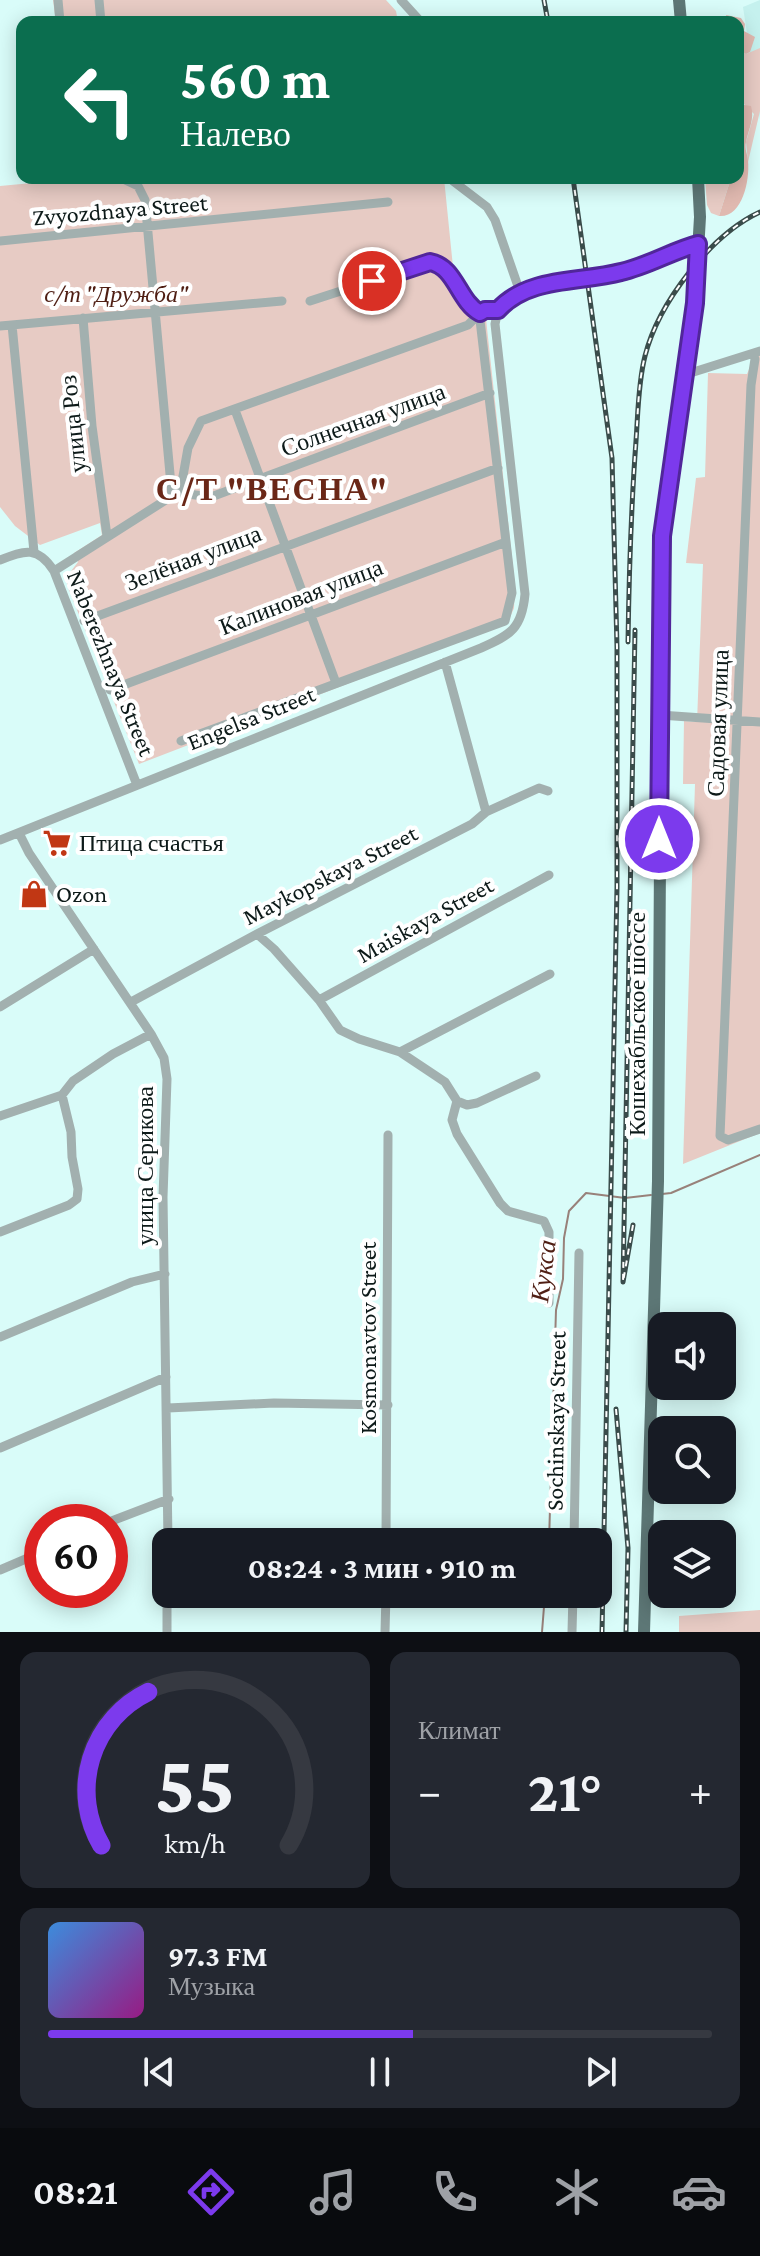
<!DOCTYPE html>
<html lang="ru">
<meta charset="utf-8">
<style>
:root{--surface:#171b24;--page:#242831;--text:#f1f3f6;--muted:#9ea1a6;--line:#363941;--accent:#7c3aed}
body{margin:0;font-family:"Crimson Pro",serif;background:var(--page);color:var(--text);height:100vh;display:flex;flex-direction:column;font-size:30px;white-space:nowrap}
*{box-sizing:border-box;margin:0}
p{font-size:26px;color:var(--muted)}
.icon{flex:none;width:44px;height:44px;fill:none;stroke:currentColor;stroke-width:2;stroke-linecap:round;stroke-linejoin:round}
.map{position:relative;height:1632px;overflow:hidden}
.details{display:flex;flex-direction:column;gap:20px;padding:20px;background:#0d0f14;flex:1}
.details>*{flex:none}
.top-card{position:absolute;left:16px;top:16px;width:728px;height:168px;border-radius:16px;box-shadow:0 4px 20px #0003;background:#0b6e4f;color:#fff;overflow:hidden}
.buttons{position:absolute;left:648px;top:1312px;display:grid;gap:16px}
.buttons a{display:grid;place-items:center;width:88px;height:88px;border-radius:16px;background:var(--surface);box-shadow:0 4px 20px #0003;font-size:40px}
.speed{position:absolute;left:24px;top:1504px;display:flex;gap:16px;font-size:40px;font-weight:700;text-align:center}
.speed>*{display:grid;place-content:center;width:104px;height:104px;border-radius:50%;background:var(--surface);box-shadow:0 4px 20px #0003;line-height:1}
.speed .limit{border:12px solid #d22;background:#fff;color:#111}
.pin{position:absolute;display:grid;place-items:center;width:68px;height:68px;color:#fff;margin:-34px;border:4px solid #fff;border-radius:50%;box-shadow:0 2px 8px #0007}
.me{position:absolute;width:88px;margin:-44px;rotate:0deg;stroke-linejoin:round;filter:drop-shadow(0 0 6px #0008)}
.turn{display:flex;align-items:center;gap:28px;height:168px;padding:0 32px;font-size:36px}
.turn .icon{width:104px;height:104px;stroke-width:2.5}
.turn b{display:block;font-size:56px;line-height:68px}
.big{font-size:60px;font-weight:700;line-height:1.1}
.details .card{flex:1;display:flex;flex-direction:column;justify-content:center;gap:12px;min-width:0;padding:0 28px;border-radius:16px;background:var(--page)}
.details .dial{align-items:center;gap:0}
.dial svg{height:208px;overflow:visible;fill:none;stroke:var(--line);stroke-width:7;stroke-linecap:round;text-anchor:middle}
.dial text{fill:var(--text);stroke:none}
.song{display:flex;align-items:center;gap:24px}
.cover{width:96px;height:96px;border-radius:12px;background:linear-gradient(135deg,hsl(210 70% 55%),hsl(310 70% 35%))}
.played{height:8px;border-radius:4px;background:linear-gradient(90deg,var(--accent) 55%,var(--line) 55%)}
.keys{display:flex;justify-content:space-around;direction:ltr}
.heat{display:flex;justify-content:space-between;align-items:center;font-size:44px;direction:ltr}
.details .tiles{flex:1;display:grid;gap:20px;grid-template-columns:1fr 1fr}
.card:last-child{grid-column:span 2}
.trip{position:absolute;left:152px;top:1528px;width:460px;height:80px;border-radius:16px;background:var(--surface);box-shadow:0 4px 20px #0003;font-weight:700;line-height:80px;text-align:center}
.tab-bar{display:flex;height:128px;justify-content:space-around;align-items:center;background:#090b0e;color:var(--muted)}
.tab-bar .icon{width:56px;height:56px}
.tab-bar .selected{color:var(--accent)}
.tab-bar b{font-size:36px;color:var(--text)}
.map>svg:first-child{display:block}
.built{fill:#c5f1ee}
.green{fill:#e7cbc4}
.forest{fill:#e0b9b0}
.lines{fill:none;stroke-linecap:round;stroke-linejoin:round}
.stream{stroke:#98817a;stroke-width:2}
.minor{stroke:#a2b0af;stroke-width:9}
.major{stroke:#5d7776;stroke-width:12}
.rail-casing{stroke:#3a4c4b;stroke-width:5}
.rail{stroke:#fff;stroke-width:2;stroke-dasharray:6;stroke-linecap:butt}
.route-casing{stroke:#51269a;stroke-width:20}
.route{stroke:#7c3aed;stroke-width:14}
.labels{text-anchor:middle;stroke-width:8;stroke-linejoin:round;paint-order:stroke}
.street-label{font-size:24px;fill:#0d1a19;stroke:#fff}
.park-label{font-size:24px;font-style:italic;fill:#4f1e13;stroke:#fff}
.poi-label{font-size:24px;fill:#0d1a19;stroke:#fff;text-anchor:start}
.water-label{font-size:26px;font-style:italic;fill:#501f14;stroke:#fff}
.district-label{font-size:32px;font-weight:bold;letter-spacing:2px;fill:#6a2717;stroke:#fff}
</style>
<div class="map">
<svg width="760" height="1632" viewBox="0 0 760 1632">
<rect width="100%" height="100%" fill="#d9fcf9"/>
<path class="built" d="M760,0V120L743,7Z"/>
<path class="green" d="M53,0H386L396,11L398,22H56Z
M760,48V111L748,162L746,142L754,114L744,104H738V49L746,54Z
M32,178H444L453,267L486,319L515,585L514,608L508,622L139,764L67,585L68,575L78,562L74,553L102,535L100,523L40,545L15,526L0,507V186L32,183Z
M705,178H731L719,216L711,213L707,205Z
M760,355V1133L683,1164L695,784H683L684,721L697,722L703,564L686,563L696,478L705,477L708,373L747,374L754,357Z
M760,1610V1632H679V1616Z"/>
<path class="forest" d="M726,15L741,18L745,24L744,31L755,37L750,52L746,54L738,49V22H728Z
M738,104L751,106C755,119 748,130 746,142C744,149 748,155 748,161C750,181 742,218 719,216L731,178H738V144L742,129L738,127Z"/>
<g class="lines">
<path class="stream" d="M662,1194L671,1193L760,1155
M549,1542L556,1310L563,1279L564,1238L569,1211L586,1193L625,1198L651,1195
M542,1632L545,1594"/>
<path class="minor" d="M58,0L60,22
M99,0L101,22
M401,0L421,22
M121,178L138,186L145,200L172,496
M449,178L487,207L495,220L520,292
M0,241L388,202
M83,318L92,426L107,536
M12,325L34,552
M0,326L282,301
M755,359L751,385L720,1136L728,1140L760,1129
M684,375L760,351
M235,410L336,683
M180,493L188,448L201,421L468,325L480,313C459,301 455,267 430,262L310,301
M0,560C25,550 38,546 54,571L137,785
M54,571L172,496L180,493L211,497L490,393
M84,621L498,468
M445,662L486,812
M110,690L506,542
M660,715L760,722
M181,741L505,621L512,593L480,320V313L485,310H498
M19,833L29,853L151,1034L164,1058L167,1079L163,1197L168,1542
M0,840L481,648C511,635 522,628 525,594L495,324L498,310C529,276 579,283 621,272C648,266 672,251 698,244
M257,934L274,949L319,1000L340,1030L359,1039L400,1052L445,1082L457,1101L452,1120L457,1134L500,1203L508,1211L544,1221L549,1232V1303
M319,1000L549,875
M131,1002L257,934L472,824L486,812L539,788L548,791
M0,1007L94,949
M400,1052L550,974
M457,1101L467,1105L477,1103L536,1076
M0,1116L62,1095L73,1081L113,1054L151,1034
M0,1232L69,1205L77,1199L78,1189L72,1157L71,1132L62,1095
M0,1337L132,1282L165,1274
M168,1408L274,1403L388,1405
M0,1448L166,1377
M109,1522L169,1499
M386,1542L388,1135
M574,1542L579,1253
M0,1570L42,1552
M167,1632V1594
M385,1632L386,1594
M572,1632L573,1594"/>
<path class="major" d="M679,0L681,22
M644,1632L658,1181L662,536L695,303L700,217L698,178"/>
<defs>
<path id="rail" d="M544,0L548,22
M573,178L612,458L617,647V887L602,1632
M628,642C629,575 631,508 636,441C638,414 638,383 645,356C658,304 710,235 760,212
M633,1225L623,1282L635,630
M616,1409L628,1548L626,1632"/>
</defs>
<use href="#rail" class="rail-casing"/>
<use href="#rail" class="rail"/>
</g>
<g class="lines">
<defs>
<path id="route" d="M372,281L430,262C456,267 458,301 480,313L485,310H498C529,276 580,283 621,272C648,266 672,251 698,244L695,303L662,536L659,839"/>
</defs>
<use href="#route" class="route-casing"/>
<use href="#route" class="route"/>
</g>
<defs>
<symbol id="supermarket-bare" viewBox="-9 -9 18 18"><path d="M-6-5.5h2.5l.6 2H6L4.5 2H-2.5L-4.4-4H-6ZM-1.5 3.2a1.3 1.3 0 1 0 .1 0ZM3 3.2a1.3 1.3 0 1 0 .1 0Z" fill="#c13714" stroke="#fff" stroke-width="2.5" paint-order="stroke"/></symbol>
<symbol id="shop-bare" viewBox="-9 -9 18 18"><path d="M-5-2.5h2.3a2.7 3.5 0 0 1 5.4 0H5L5.5 6h-11ZM-1.5-2.5h3a1.5 2.3 0 0 0-3 0Z" fill="#c13714" stroke="#fff" stroke-width="2.5" paint-order="stroke"/></symbol>
</defs>
<g fill-rule="evenodd">
<use href="#supermarket-bare" x="37" y="823" width="40" height="40"/>
<use href="#shop-bare" x="14" y="874" width="40" height="40"/>
</g>
<g class="labels">
<g class="street-label">
<text transform="translate(120 210) rotate(-5)" y="8">Zvyozdnaya Street</text>
<text transform="translate(363 420) rotate(-20)" y="8">Солнечная улица</text>
<text transform="translate(73 424) rotate(-96)" y="8">улица Роз</text>
<text transform="translate(193 558) rotate(-21)" y="8">Зелёная улица</text>
<text transform="translate(301 597) rotate(-21)" y="8">Калиновая улица</text>
<text transform="translate(111 663) rotate(68)" y="8">Naberezhnaya Street</text>
<text transform="translate(251 718) rotate(-22)" y="8">Engelsa Street</text>
<text transform="translate(718 723) rotate(-88)" y="8">Садовая улица</text>
<text transform="translate(330 875) rotate(-27)" y="8">Maykopskaya Street</text>
<text transform="translate(425 920) rotate(-29)" y="8">Maiskaya Street</text>
<text transform="translate(637 1024) rotate(-90)" y="8">Кошехабльское шоссе</text>
<text transform="translate(145 1166) rotate(-90)" y="8">улица Серикова</text>
<text transform="translate(368 1338) rotate(-90)" y="8">Kosmonavtov Street</text>
<text transform="translate(556 1421) rotate(-89)" y="8">Sochinskaya Street</text>
</g>
<g class="park-label">
<text x="116" y="302">с/т "Дружба"</text>
</g>
<g class="poi-label">
<text x="79" y="851">Птица счастья</text>
<text x="56" y="902">Ozon</text>
</g>
<g class="water-label">
<text transform="translate(543 1271) rotate(-83)" y="9">Кукса</text>
</g>
<g class="district-label">
<text x="272" y="500">С/Т "ВЕСНА"</text>
</g>
</g>
</svg>
<div class="buttons">
<a><svg class="icon" aria-label="sound" viewBox="0 0 24 24"><path d="M4 9h4l5-4v14l-5-4H4zM17 9q2 3 0 6"/></svg></a>
<a><svg class="icon" aria-label="search" viewBox="0 0 24 24"><circle cx="10" cy="10" r="6"/><path d="M15 15l6 6"/></svg></a>
<a><svg class="icon" aria-label="layers" viewBox="0 0 24 24"><path d="M12 4l9 5-9 5-9-5zM3 14l9 5 9-5"/></svg></a>
</div>
<div class="speed"><div class="limit">60</div></div>
<div class="pin" style="left:372px;top:281px;background:#d93025"><svg class="icon" aria-label="arrive" viewBox="0 0 24 24"><path d="M6 21V4h12l-3 4 3 4H6"/></svg></div>
<svg class="me" style="left:659px;top:839px" viewBox="-20 -20 40 40"><circle r="17" fill="#7c3aed" stroke="#fff" stroke-width="3"/><path d="M0-11L8 9 0 5-8 9z" fill="#fff"/></svg>
<div class="trip">08:24 · 3 мин · 910 m</div>
<div class="top-card">
<div class="turn"><svg class="icon" aria-label="left" viewBox="0 0 24 24"><path d="M17 20v-9H6M10 6l-5 5 5 5"/></svg><div><b>560 m</b>Налево</div></div>
</div>
</div>
<section class="details">
<div class="tiles">
<div class="card dial"><svg viewBox="0 0 100 80">
<path d="M14 69A42 42 0 1 1 86 69"/>
<path d="M14 69A42 42 0 0 1 32 10" stroke="#7c3aed"/>
<text x="50" y="56" font-size="32" font-weight="700">55</text>
<text x="50" y="72" font-size="11">km/h</text>
</svg></div>
<div class="card"><p>Климат</p>
<div class="heat"><a>−</a><b class="big">21°</b><a>+</a></div>
</div>
<div class="card">
<div class="song"><i class="cover"></i><div><b>97.3 FM</b><p>Музыка</p></div></div>
<div class="played"></div>
<div class="keys"><svg class="icon" aria-label="previous" viewBox="0 0 24 24"><path d="M18 5L8 12l10 7zM5 5v14"/></svg><svg class="icon" aria-label="pause" viewBox="0 0 24 24"><path d="M8 5v14M16 5v14"/></svg><svg class="icon" aria-label="next" viewBox="0 0 24 24"><path d="M6 5l10 7-10 7zM19 5v14"/></svg></div>
</div>
</div>
</section>
<nav class="tab-bar">
<b>08:21</b>
<svg class="icon selected" aria-label="directions" viewBox="0 0 24 24"><path d="M12 3l9 9-9 9-9-9zM9 14v-3h6M13 9l2 2-2 2"/></svg>
<svg class="icon" aria-label="music" viewBox="0 0 24 24"><path d="M9 18V5l10-2v13"/><circle cx="6" cy="18" r="3"/><circle cx="16" cy="16" r="3"/></svg>
<svg class="icon" aria-label="phone" viewBox="0 0 24 24"><path d="M5 4h4l2 5-3 2q2 4 5 5l2-3 5 2v4C11 20 4 13 5 4z"/></svg>
<svg class="icon" aria-label="climate" viewBox="0 0 24 24"><path d="M12 3v18M4 7l16 10M4 17L20 7"/></svg>
<svg class="icon" aria-label="car" viewBox="0 0 24 24"><path d="M5 17H2v-5l4-1 3-4h7l3 4 3 1v5h-3M9 17h6M6 11h13"/><circle cx="7" cy="17" r="2"/><circle cx="17" cy="17" r="2"/></svg>
</nav>
